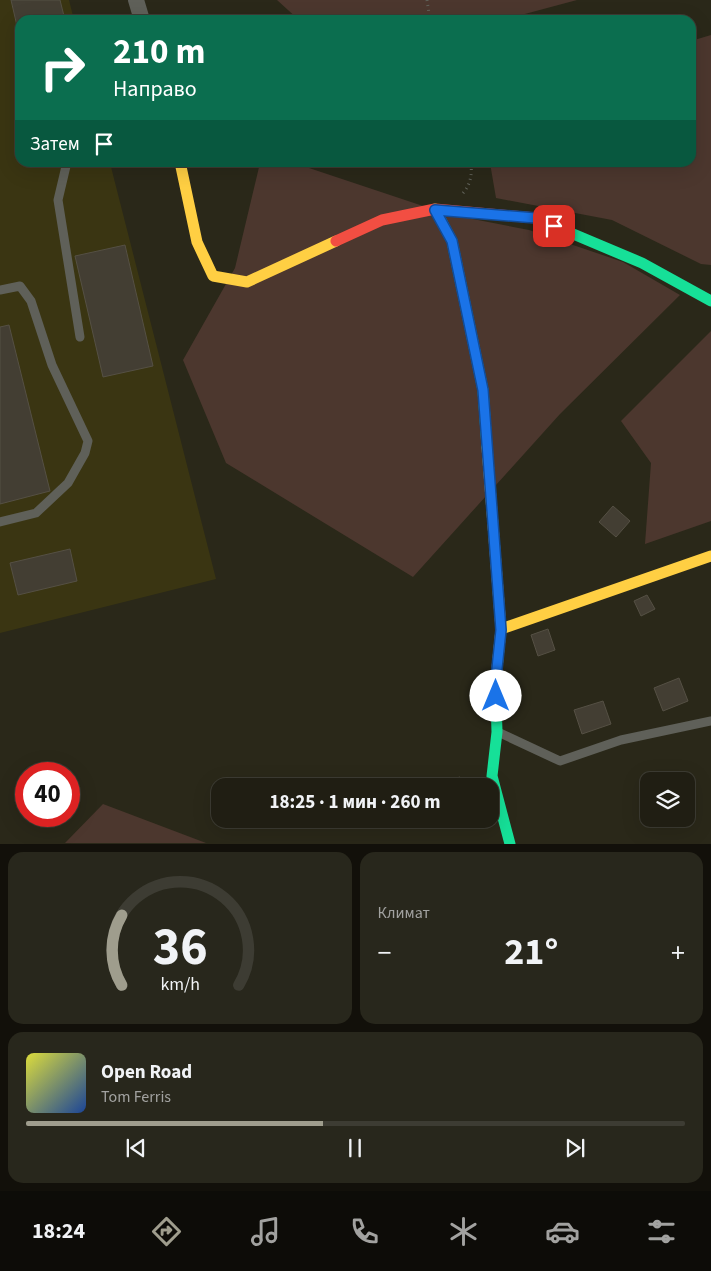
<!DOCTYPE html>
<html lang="ru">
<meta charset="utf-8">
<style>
:root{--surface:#201e13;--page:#28271c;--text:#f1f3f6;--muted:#a2a2a0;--line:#3d3c33;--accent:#9f9d8d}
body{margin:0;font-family:"Source Sans 3",sans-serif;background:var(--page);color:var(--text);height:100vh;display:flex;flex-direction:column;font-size:19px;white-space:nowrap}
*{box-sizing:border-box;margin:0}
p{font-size:16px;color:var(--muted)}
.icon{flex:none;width:28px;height:28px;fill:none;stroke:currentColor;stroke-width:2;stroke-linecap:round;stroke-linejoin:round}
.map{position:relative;height:844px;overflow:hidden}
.side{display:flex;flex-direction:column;gap:8px;padding:8px;background:#12100a;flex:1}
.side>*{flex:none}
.hud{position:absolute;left:15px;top:15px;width:681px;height:152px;border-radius:15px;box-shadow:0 5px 20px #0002,0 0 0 1px var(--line);background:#0b6e4f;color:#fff;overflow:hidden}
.tools{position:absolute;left:640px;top:772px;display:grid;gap:10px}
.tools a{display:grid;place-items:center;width:55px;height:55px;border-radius:10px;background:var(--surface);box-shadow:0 5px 20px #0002,0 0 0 1px var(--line);font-size:25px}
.speed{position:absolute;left:15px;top:762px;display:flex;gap:10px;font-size:25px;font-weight:700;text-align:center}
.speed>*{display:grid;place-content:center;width:65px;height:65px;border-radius:50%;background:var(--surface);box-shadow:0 5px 20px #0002,0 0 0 1px var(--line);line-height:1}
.speed .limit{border:8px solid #d22;background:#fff;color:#111}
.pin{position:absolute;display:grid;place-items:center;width:42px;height:42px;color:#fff;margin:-21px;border-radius:10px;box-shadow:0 2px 8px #0006}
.me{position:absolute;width:55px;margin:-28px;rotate:0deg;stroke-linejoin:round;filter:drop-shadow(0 0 4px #0008)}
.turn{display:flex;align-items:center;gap:18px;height:105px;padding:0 15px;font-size:22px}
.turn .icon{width:65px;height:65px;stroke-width:2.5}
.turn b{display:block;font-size:35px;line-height:42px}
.then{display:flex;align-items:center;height:48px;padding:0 15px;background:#0003;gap:10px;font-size:19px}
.big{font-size:38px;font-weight:700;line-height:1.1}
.side .tile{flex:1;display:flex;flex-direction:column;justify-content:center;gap:8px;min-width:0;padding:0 18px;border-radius:15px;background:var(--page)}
.side .dial{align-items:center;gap:0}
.dial svg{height:130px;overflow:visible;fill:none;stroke:var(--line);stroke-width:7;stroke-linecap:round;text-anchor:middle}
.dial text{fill:var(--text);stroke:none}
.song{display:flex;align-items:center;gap:15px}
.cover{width:60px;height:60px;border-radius:8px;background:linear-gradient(135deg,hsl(60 70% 55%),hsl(220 70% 35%))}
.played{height:5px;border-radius:2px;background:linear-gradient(90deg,var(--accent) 45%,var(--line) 45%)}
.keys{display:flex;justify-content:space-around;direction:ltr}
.heat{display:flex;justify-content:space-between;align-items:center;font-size:28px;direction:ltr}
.side .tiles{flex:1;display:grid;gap:8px;grid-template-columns:1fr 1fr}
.tile:last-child{grid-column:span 2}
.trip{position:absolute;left:211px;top:778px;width:288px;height:50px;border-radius:15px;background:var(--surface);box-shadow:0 5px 20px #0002,0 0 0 1px var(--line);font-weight:700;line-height:50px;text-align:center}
.dock{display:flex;height:80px;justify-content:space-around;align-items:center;background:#0d0c08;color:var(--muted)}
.dock .icon{width:35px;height:35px}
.dock .active{color:var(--accent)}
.dock b{font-size:22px;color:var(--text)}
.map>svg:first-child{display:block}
.built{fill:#3a3512}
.green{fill:#4c372e}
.building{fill:#433e33;stroke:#555044}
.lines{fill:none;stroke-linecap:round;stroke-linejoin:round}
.path{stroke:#61625a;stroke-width:3;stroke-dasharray:1 4;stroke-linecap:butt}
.lane{stroke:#5f6059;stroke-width:9}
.street{stroke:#5f6059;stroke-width:16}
.fast{stroke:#16e098;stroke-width:11}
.slow{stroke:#ffcf43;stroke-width:11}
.jam{stroke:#f24e42;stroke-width:11}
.route-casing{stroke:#114b97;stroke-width:12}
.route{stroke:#1a73e8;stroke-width:9}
</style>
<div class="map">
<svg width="711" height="844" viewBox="0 0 711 844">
<rect width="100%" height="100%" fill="#2a2819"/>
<path class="built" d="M0,0H69L74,20H20V162L110,163L216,579L0,633Z"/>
<path class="green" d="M277,0H577L502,20H299Z
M711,35V265L701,264L612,220L496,198L490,163L691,162V41Z
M260,163H294L447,214L529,230L623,262L680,295L560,414L413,577L226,463L183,360L235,268Z
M711,331V521L645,544L651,463L621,421Z
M103,804L206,843H65Z"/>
<path class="building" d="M11,0H60L65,20H20V39Z
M125,245L153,366L103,377L75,256Z
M9,325L50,491L0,504V327Z
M613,506L630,521L616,537L599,522Z
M70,549L77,581L18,595L10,563Z
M647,595L655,609L641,616L634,601Z
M548,629L555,650L538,656L531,635Z
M679,678L688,701L663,711L654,688Z
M603,701L611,724L582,734L574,710Z
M460,777L462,786H428Z"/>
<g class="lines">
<path class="path" d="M427,0L430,20
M463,193C471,184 472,174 471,162"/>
<path class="lane" d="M67,162L58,200L80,337
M0,290L20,286L31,301L52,365L88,441L85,453L68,483L36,513L0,522
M498,732L560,761L621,740L711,721"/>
<path class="street" d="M136,0L142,20"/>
<path class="fast" d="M435,209L452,241L483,390L487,447
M540,220L642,263L711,301
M496,700L497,732L492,776L510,844"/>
<path class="slow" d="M180,162L197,242L213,276L247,282L336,241
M487,447L501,629L496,678V700
M501,629L711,556"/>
<path class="jam" d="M336,241L382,220L435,209L536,218L540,220"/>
</g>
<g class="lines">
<defs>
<path id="route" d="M496,696V678L501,630L483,390L452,241L435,210L536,218L554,226"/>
</defs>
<use href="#route" class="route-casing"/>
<use href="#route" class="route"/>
</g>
</svg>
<div class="tools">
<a><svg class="icon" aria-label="layers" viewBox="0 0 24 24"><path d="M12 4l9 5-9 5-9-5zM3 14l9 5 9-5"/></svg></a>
</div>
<div class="speed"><div class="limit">40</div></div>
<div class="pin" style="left:554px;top:226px;background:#d93025"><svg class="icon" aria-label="arrive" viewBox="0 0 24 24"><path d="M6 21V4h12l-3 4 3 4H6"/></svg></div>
<svg class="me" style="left:496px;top:696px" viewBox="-20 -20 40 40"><circle r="19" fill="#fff"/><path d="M0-13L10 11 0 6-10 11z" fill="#1a73e8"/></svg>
<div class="trip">18:25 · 1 мин · 260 m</div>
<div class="hud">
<div class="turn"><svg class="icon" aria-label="right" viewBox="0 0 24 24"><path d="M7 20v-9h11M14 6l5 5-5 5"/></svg><div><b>210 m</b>Направо</div></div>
<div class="then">Затем<svg class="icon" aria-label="arrive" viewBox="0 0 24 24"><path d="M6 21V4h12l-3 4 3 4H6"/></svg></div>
</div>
</div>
<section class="side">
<div class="tiles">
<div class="tile dial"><svg viewBox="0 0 100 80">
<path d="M14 69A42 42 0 1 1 86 69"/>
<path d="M14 69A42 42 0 0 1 14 26" stroke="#9f9d8d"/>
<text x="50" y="56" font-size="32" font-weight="700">36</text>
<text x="50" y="72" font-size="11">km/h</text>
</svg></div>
<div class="tile"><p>Климат</p>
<div class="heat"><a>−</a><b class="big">21°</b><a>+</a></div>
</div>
<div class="tile">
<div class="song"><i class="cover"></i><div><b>Open Road</b><p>Tom Ferris</p></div></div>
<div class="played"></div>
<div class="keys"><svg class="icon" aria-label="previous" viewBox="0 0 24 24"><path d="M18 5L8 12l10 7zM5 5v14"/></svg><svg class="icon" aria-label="pause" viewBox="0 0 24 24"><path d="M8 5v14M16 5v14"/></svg><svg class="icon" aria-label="next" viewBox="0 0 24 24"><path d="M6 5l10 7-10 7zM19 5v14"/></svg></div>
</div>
</div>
</section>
<nav class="dock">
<b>18:24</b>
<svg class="icon active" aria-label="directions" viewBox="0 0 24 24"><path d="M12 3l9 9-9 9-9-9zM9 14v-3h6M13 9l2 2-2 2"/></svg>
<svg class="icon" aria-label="music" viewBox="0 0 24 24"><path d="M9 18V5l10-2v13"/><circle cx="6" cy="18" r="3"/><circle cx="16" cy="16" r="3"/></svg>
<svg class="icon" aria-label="phone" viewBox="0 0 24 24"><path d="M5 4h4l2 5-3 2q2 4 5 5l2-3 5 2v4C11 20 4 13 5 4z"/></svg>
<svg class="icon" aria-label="climate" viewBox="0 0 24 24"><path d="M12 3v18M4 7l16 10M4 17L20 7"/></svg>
<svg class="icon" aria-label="car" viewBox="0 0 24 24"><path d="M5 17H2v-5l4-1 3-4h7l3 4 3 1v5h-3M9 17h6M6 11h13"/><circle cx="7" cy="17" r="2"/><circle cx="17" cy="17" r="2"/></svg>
<svg class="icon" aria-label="filters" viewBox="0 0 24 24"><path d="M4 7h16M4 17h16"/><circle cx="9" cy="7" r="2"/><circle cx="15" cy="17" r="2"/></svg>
</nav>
